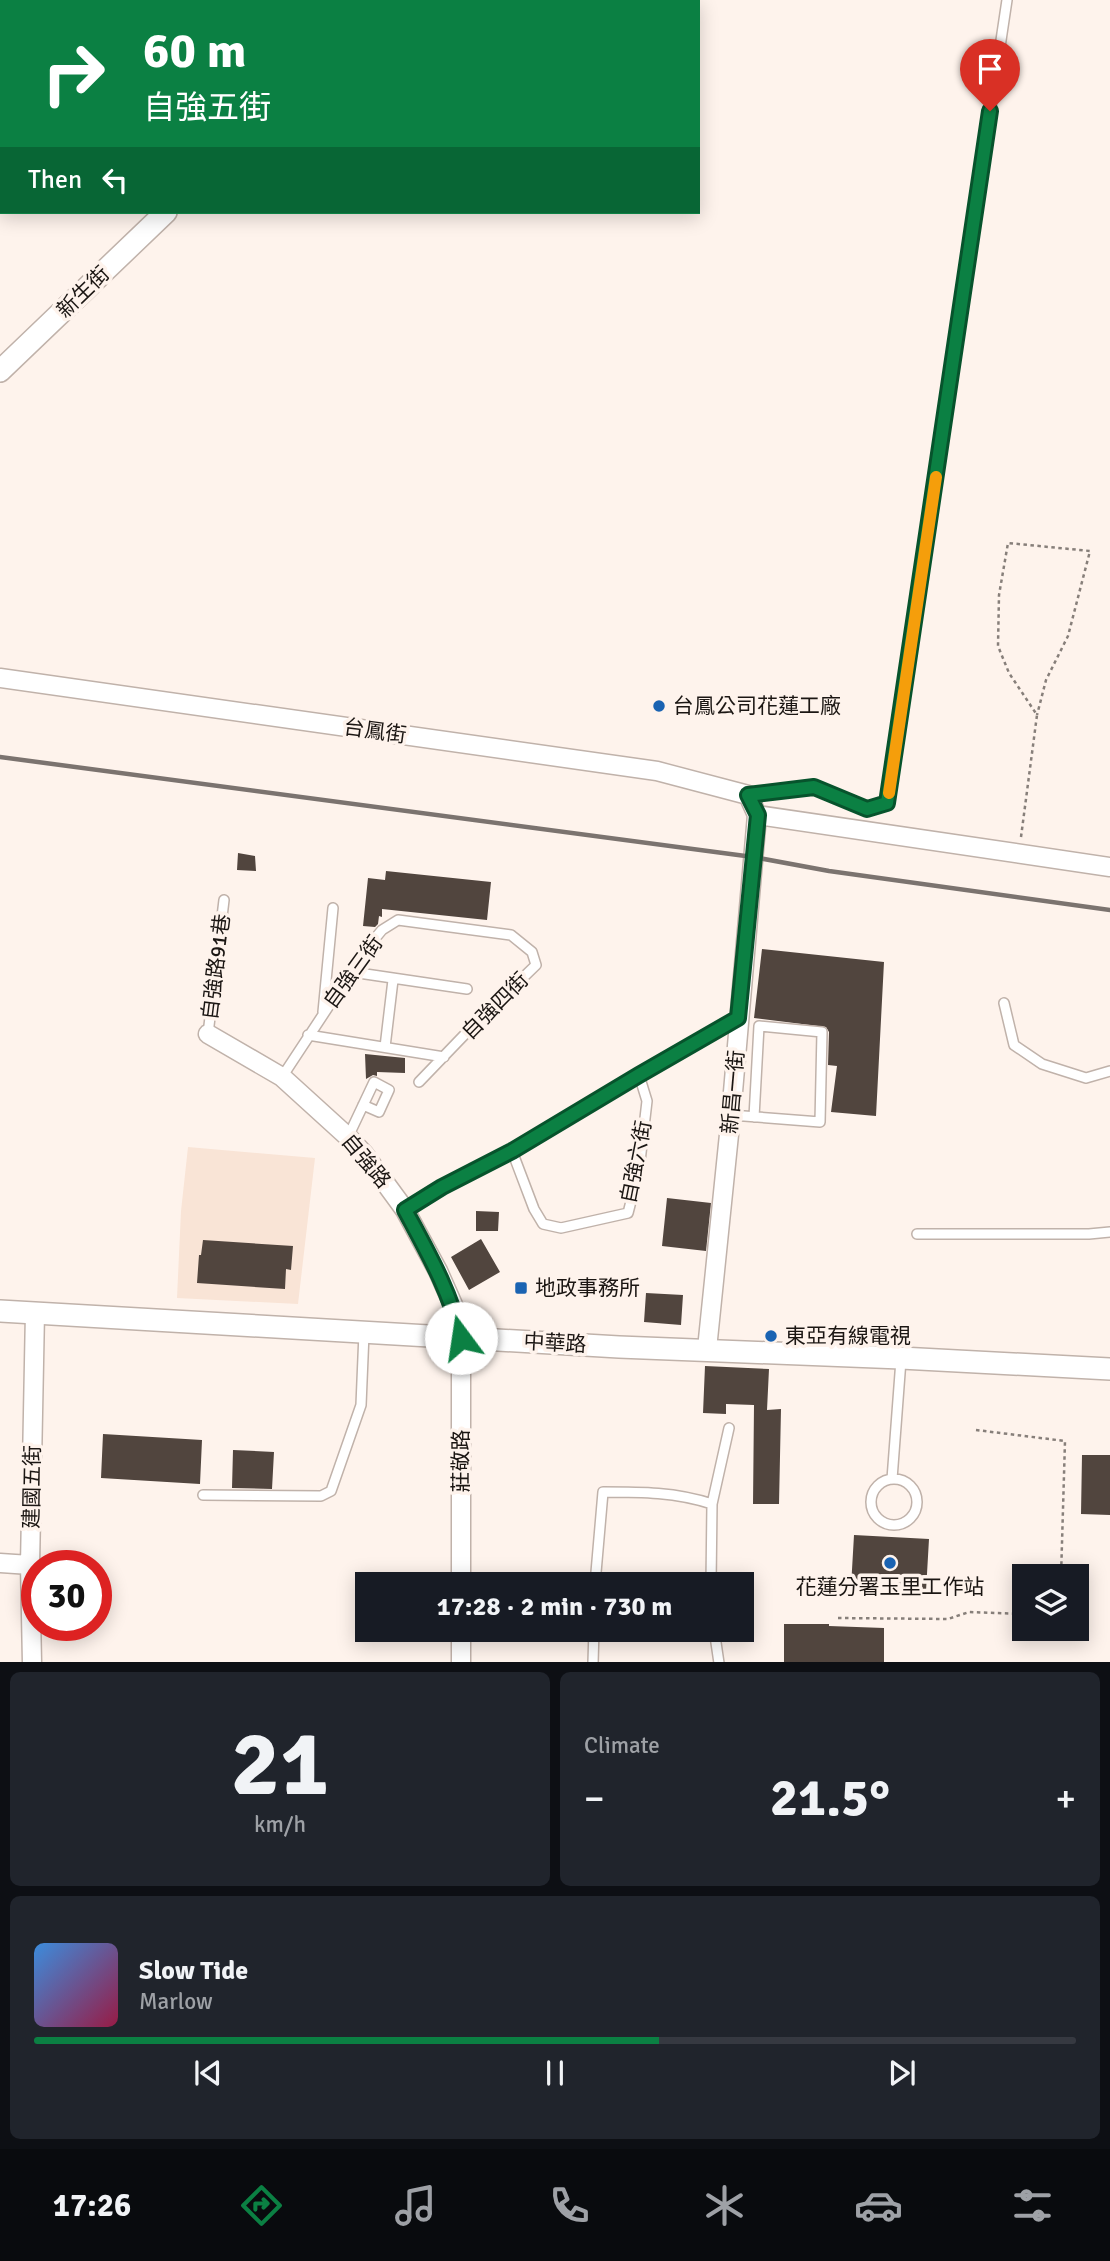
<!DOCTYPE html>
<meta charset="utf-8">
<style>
:root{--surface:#171b24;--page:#20242c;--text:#f1f3f6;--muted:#9ea1a6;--line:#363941;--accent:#0b8043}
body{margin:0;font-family:Signika,"Noto Sans TC",sans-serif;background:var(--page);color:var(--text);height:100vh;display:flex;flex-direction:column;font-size:26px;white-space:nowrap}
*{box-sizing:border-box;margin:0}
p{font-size:23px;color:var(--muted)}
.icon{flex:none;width:38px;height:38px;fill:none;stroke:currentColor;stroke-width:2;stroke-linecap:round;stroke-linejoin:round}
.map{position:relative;height:1662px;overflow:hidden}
.side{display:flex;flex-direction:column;gap:10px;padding:10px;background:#0d0f14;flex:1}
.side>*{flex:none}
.guide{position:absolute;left:0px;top:0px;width:700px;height:214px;box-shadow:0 4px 18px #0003;background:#0b8043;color:#fff;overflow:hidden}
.controls{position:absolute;left:1012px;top:1564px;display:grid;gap:14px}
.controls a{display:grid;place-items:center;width:77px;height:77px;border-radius:0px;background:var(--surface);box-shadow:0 4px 18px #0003;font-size:35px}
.speed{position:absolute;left:21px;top:1550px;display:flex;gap:14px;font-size:35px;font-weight:700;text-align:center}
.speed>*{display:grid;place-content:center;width:91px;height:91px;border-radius:50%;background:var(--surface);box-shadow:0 4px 18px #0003;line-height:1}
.speed .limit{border:10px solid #d22;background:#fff;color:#111}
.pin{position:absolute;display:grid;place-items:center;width:60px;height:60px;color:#fff;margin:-72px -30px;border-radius:50% 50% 50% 0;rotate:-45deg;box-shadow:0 0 7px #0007}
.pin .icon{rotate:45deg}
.me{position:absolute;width:77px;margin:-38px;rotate:346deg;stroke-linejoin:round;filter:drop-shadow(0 0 5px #0008)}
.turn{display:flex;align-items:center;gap:24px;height:147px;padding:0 28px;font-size:32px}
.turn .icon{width:91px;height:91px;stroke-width:2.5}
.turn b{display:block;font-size:49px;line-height:60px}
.then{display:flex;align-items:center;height:66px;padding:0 28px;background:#0003;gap:14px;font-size:26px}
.big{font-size:52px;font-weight:800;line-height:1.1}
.side .tile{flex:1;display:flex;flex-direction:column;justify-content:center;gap:10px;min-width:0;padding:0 24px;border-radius:10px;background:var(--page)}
.side .dial{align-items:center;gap:0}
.dial b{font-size:91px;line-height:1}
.song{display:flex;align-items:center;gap:21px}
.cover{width:84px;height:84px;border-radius:10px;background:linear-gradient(135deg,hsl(210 70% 55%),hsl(340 70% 35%))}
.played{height:7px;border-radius:4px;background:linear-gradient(90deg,var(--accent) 60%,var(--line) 60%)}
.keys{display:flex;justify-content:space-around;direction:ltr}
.heat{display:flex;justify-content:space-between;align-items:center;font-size:38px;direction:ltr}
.side .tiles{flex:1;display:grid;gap:10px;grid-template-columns:1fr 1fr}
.tile:last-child{grid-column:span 2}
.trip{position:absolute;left:355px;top:1572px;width:399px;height:70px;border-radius:0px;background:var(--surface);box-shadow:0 4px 18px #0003;font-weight:800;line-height:70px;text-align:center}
.dock{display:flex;height:112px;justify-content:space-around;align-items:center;background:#090b0e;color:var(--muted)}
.dock .icon{width:49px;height:49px}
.dock .selected{color:var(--accent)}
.dock b{font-size:32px;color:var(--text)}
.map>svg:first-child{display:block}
.built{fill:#f9e4d6}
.forest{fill:#d8ae93}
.building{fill:#51453e}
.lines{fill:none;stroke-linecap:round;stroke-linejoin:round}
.service-casing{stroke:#c0b2aa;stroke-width:12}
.minor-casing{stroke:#c0b2aa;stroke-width:21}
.tertiary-casing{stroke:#c0b2aa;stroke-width:24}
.path{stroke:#877f7a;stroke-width:2.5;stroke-dasharray:3.5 3.5;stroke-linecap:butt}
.service{stroke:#fff;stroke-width:9}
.minor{stroke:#fff;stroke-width:18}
.tertiary{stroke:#fff;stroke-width:21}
.rail{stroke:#7b736f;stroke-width:4.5}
.route-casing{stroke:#07532c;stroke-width:18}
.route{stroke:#0b8043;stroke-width:12}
.slow{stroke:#f59e0b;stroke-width:12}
.poi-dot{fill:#1a63b2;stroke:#fef3ec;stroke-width:2.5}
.labels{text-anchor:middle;stroke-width:7;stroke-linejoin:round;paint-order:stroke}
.street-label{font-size:21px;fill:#1b1613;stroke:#fef3ec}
.poi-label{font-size:21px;fill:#1b1613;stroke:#fef3ec;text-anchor:start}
</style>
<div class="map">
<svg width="1110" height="1663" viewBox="0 0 1110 1663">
<rect width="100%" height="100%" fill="#fef3ec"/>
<path class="built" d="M188,1147L315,1158L298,1304L177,1298L181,1211Z"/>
<path class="forest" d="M0,0H239L236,2H2V106L0,105Z"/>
<path class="building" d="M238,853L255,856L256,871L237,870Z
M386,871L491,882L487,920L382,909V917L379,916L378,924L375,927L363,926L368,878L385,880Z
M762,949L884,962L876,1116L831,1112L837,1066L828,1065L829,1032L826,1027L754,1018Z
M365,1054L405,1058V1073L377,1072V1076L373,1075L366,1079Z
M667,1198L711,1203L706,1251L662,1246Z
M476,1211L499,1212L498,1231H476Z
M481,1239L500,1272L469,1290L451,1257Z
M203,1240L293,1246L291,1270L286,1269L285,1289L197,1283L199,1255H201Z
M646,1293L683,1295L681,1325L644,1322Z
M705,1366L769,1369L767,1410L781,1409L779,1504H753L754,1405L726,1404V1414L703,1413Z
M103,1434L202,1440L200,1484L101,1478Z
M233,1450L274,1452L272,1489L232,1488Z
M1082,1455H1110V1515L1081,1514Z
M854,1535L929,1539L926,1591L851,1587Z
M784,1624H829V1626L884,1628V1663H784Z"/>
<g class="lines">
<defs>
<path id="service" d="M748,795L814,787L867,809L887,803L1007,0
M352,972L467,989
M1004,1003L1014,1045L1042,1064L1086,1078L1110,1071
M323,1012L333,908
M208,1034L224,900
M308,1035L444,1057
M385,1047L393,980
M282,1077L367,948L382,930L398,920L511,935L532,952L536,965L470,1029L419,1082
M731,1115L820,1122L822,1032L759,1026L754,1117
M348,1137L374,1082L389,1090L379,1112L363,1105
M512,1151L534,1209L543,1224L561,1228L628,1213L639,1170L647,1101L639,1075
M405,1210L442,1187L512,1151L639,1075L739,1018
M917,1234H1089L1110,1232
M871 1502a23 23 0 1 1 46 0a23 23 0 1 1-46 0Z
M892,1479L901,1360
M203,1495L321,1496L331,1491L361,1405L364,1333
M595,1584L603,1492C641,1492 676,1492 712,1504
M711,1584L712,1504L729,1428
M714,1629L719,1663
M593,1663L594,1629"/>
<path id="minor" d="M0,678L657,771L748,795L757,815L731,1115L707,1349
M757,815L1110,867
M208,1034L282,1077L348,1137L364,1154L405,1210L438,1271L454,1307L461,1338V1584
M0,1563L30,1565
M32,1663L30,1565L35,1312
M461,1663V1629"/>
<path id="tertiary" d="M380,2L381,0
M0,371L166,212
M0,1311L619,1347L901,1358L1110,1369"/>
</defs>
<use href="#service" class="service-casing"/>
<use href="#minor" class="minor-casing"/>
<use href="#tertiary" class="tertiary-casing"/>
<path class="path" d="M1021,837L1037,715L1009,673L998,646L999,595L1008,543L1090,551L1068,636L1046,680L1037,715
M976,1430L1065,1441L1061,1577
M838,1618L948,1619L969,1612L1024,1614"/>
<use href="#service" class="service"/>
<use href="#minor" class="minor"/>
<use href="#tertiary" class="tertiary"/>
<path class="rail" d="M0,757L753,857L829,871L1110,910"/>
</g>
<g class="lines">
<defs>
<path id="route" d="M461,1338C450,1291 428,1253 405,1210L442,1187L512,1151L639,1075L738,1018L758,815L748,795L814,787L867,809L887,803L990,111"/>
</defs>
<use href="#route" class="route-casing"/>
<use href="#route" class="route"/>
<path class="slow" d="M889,793L936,477"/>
</g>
<g class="poi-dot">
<circle cx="659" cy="706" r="7"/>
<rect x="514" y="1281" width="14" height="14" rx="3.5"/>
<circle cx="771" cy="1336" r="7"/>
<circle cx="890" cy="1563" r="7"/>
</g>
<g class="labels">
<g class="street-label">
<text transform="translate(83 292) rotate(-44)" y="7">新生街</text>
<text transform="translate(375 731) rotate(8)" y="7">台鳳街</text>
<text transform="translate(216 967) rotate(-83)" y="7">自強路91巷</text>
<text transform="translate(353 972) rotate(-54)" y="7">自強三街</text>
<text transform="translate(495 1006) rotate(-45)" y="7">自強四街</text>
<text transform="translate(733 1092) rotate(-85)" y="7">新昌一街</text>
<text transform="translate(366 1161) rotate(50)" y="7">自強路</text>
<text transform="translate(636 1162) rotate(-79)" y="7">自強六街</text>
<text transform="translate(555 1343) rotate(3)" y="7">中華路</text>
<text transform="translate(461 1461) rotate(-90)" y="7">莊敬路</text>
<text transform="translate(32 1487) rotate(-89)" y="7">建國五街</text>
</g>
<g class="poi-label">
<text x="673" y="713">台鳳公司花蓮工廠</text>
<text x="535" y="1295">地政事務所</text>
<text x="785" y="1343">東亞有線電視</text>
<text x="890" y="1594" text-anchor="middle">花蓮分署玉里工作站</text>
</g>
</g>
</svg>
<div class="controls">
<a><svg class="icon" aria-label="layers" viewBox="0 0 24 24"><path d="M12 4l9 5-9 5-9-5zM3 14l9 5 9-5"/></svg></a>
</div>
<div class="speed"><div class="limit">30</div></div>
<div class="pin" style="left:990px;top:111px;background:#d93025"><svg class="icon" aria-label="arrive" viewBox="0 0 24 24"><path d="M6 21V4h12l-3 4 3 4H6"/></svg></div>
<svg class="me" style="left:461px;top:1338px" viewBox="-20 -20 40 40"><circle r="19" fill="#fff"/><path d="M0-13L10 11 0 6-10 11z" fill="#0b8043"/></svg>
<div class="trip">17:28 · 2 min · 730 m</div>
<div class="guide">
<div class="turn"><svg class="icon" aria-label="right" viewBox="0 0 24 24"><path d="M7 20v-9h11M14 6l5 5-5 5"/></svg><div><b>60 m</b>自強五街</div></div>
<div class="then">Then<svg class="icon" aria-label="left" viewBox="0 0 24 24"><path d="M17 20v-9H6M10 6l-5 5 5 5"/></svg></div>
</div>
</div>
<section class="side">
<div class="tiles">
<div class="tile dial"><b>21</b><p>km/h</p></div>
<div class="tile"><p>Climate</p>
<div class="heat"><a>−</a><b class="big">21.5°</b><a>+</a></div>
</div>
<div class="tile">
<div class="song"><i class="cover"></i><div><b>Slow Tide</b><p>Marlow</p></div></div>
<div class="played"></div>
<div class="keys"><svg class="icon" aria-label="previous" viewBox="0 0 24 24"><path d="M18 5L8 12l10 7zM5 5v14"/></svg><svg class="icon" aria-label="pause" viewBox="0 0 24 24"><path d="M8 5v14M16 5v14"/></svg><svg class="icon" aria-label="next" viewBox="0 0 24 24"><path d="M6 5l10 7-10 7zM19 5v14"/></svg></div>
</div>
</div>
</section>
<nav class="dock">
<b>17:26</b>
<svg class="icon selected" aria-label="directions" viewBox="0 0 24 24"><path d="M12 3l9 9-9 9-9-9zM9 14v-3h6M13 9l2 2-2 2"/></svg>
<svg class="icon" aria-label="music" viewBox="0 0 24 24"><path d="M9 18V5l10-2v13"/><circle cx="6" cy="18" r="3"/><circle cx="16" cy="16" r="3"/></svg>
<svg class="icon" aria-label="phone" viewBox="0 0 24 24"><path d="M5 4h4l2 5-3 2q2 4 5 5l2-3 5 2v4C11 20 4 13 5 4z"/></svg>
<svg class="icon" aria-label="climate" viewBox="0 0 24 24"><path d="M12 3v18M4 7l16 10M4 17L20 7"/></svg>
<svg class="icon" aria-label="car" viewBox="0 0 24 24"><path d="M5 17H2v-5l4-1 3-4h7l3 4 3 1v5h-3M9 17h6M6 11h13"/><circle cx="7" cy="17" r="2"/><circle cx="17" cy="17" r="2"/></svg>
<svg class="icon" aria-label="filters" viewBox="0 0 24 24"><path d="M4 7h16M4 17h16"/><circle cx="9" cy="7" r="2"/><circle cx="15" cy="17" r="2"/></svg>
</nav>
